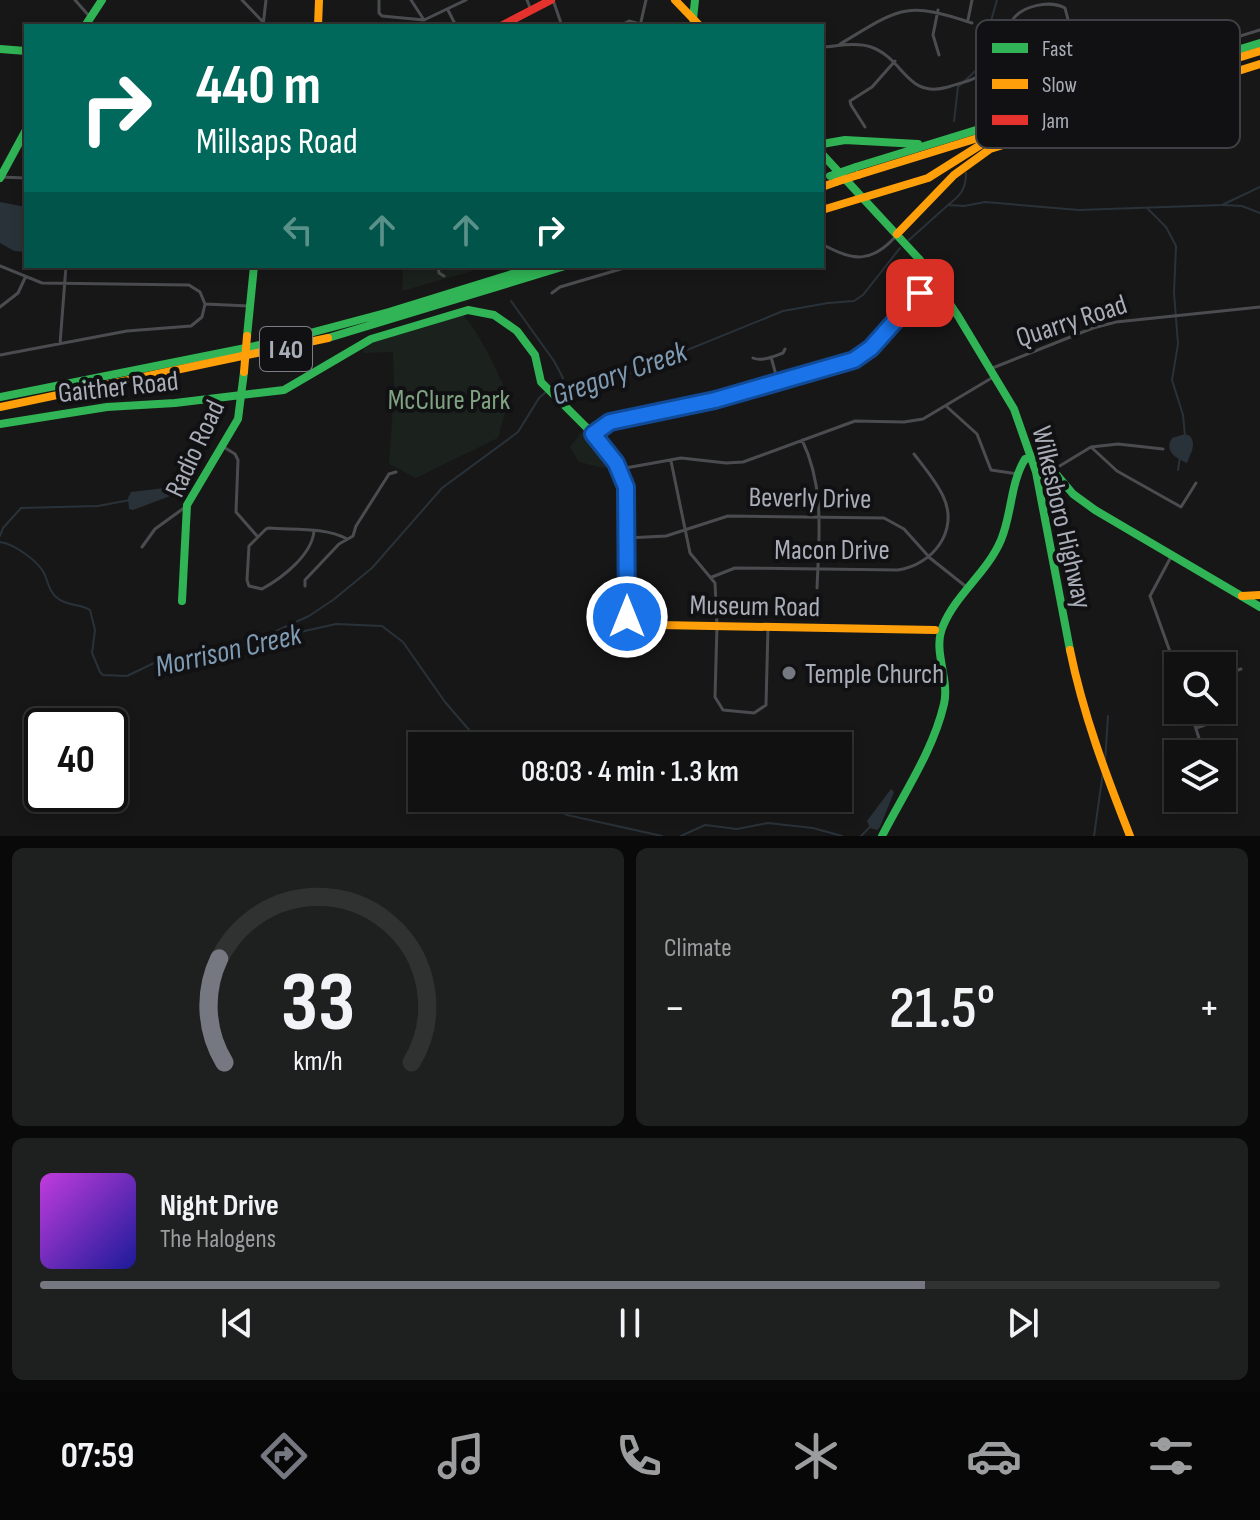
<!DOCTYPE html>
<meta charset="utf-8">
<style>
:root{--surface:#111;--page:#1e1f1f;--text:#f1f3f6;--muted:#9c9d9f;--line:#303131;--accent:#757880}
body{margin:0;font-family:"Sofia Sans Condensed",sans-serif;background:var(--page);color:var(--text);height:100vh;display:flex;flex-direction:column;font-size:30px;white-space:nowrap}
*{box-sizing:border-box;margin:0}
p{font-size:26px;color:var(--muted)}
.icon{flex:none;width:44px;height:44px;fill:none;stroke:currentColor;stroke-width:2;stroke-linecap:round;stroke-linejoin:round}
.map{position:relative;height:836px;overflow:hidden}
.side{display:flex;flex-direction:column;gap:12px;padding:12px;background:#090909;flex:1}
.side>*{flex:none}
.top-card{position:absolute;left:24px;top:24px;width:800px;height:244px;border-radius:0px;box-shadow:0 4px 12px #0003,0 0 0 2px var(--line);background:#00695c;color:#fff;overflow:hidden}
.controls{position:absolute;left:1164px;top:652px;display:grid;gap:16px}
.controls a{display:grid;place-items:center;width:72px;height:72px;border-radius:0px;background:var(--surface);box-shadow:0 4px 12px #0003,0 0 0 2px var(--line);font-size:40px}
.speed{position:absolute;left:24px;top:708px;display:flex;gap:16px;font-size:40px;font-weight:700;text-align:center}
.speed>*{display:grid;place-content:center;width:104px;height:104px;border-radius:50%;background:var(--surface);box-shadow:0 4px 12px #0003,0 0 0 2px var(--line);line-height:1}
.speed .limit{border:4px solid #111;border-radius:12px;background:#fff;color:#111}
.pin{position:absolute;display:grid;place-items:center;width:68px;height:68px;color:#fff;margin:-34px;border-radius:16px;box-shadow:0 4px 12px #0006}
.me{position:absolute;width:88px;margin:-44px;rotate:0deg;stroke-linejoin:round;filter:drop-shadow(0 0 6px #0008)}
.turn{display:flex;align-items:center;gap:28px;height:168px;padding:0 40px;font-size:36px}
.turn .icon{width:104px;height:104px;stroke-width:2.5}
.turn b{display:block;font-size:56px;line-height:68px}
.lanes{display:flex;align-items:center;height:76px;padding:0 40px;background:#0003;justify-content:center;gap:40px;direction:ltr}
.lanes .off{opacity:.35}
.big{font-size:60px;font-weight:600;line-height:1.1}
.side .widget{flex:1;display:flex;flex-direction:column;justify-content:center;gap:12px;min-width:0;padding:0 28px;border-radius:12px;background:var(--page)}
.side .dial{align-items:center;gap:0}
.dial svg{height:208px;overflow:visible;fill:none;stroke:var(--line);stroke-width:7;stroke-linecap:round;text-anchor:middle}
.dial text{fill:var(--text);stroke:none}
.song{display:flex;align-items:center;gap:24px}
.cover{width:96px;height:96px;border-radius:12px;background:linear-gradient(135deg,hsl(290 70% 55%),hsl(240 70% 35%))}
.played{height:8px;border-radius:4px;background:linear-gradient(90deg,var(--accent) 75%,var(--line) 75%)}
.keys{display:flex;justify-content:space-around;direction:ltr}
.heat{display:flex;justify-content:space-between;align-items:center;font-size:44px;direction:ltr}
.side .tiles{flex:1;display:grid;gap:12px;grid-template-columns:1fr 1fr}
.widget:last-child{grid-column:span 2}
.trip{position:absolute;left:408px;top:732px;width:444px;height:80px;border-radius:0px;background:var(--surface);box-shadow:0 4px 12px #0003,0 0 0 2px var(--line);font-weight:600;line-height:80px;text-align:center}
.tabs{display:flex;height:128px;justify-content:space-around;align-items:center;background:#070707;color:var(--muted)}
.tabs .icon{width:56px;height:56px}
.tabs .on{color:var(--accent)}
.tabs b{font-size:36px;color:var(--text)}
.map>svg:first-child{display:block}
.green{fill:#1b211c}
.water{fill:#2a3239}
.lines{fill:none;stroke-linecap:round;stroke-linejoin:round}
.stream{stroke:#2a3239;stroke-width:2}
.street{stroke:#4b4c50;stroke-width:3}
.fast{stroke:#30b455;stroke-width:8}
.slow{stroke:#ff9f0a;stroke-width:8}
.jam{stroke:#e5322d;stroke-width:8}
.fast-bridge{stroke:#30b455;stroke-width:8}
.slow-bridge{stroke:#ff9f0a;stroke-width:8}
.route-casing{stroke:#114b97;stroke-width:20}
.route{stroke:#1a73e8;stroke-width:14}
.poi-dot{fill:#757880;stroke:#111113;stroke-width:3}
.labels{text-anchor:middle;stroke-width:8;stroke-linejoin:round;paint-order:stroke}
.shield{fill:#111113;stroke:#7b7e86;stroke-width:2}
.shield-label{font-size:26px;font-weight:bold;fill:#a8adb8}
.street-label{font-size:28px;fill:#a8adb8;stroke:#111113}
.park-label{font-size:28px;fill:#7fa381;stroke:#111113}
.poi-label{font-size:28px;fill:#a8adb8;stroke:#111113;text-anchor:start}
.water-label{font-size:30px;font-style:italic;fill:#7f9bb3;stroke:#111113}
.key{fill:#111113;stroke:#3e4045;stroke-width:2}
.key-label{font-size:22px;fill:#a8adb8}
</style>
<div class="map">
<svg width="1260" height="836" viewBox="0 0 1260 836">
<rect width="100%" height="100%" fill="#171717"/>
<path class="green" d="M403,266H490L402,291Z
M461,312C483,338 495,367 509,398L498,438L416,478L389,464L394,392L393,352L364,353L361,344Z
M583,430L592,437L614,466L603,468L579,462L570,447Z"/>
<path class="water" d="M0,202L26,207V252L14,251L0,243Z
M1185,434L1190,436C1197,445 1190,454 1187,463C1175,458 1164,451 1172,438Z
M165,488L172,489L173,495L133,510L129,509L128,498L131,492Z
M891,789L894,792L880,827L877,830L870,828L867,821Z"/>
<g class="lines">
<path class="stream" d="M954,121L958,87L982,65L991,52V21L997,0
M948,205C961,195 966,189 966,173
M1223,205L1242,206L1260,213
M1147,208L1166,227L1176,246L1174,293L1178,344L1172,380L1183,415L1185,436
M909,240L948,205L964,206L985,202L1079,210L1222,205L1260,187
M511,301L554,361L563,378L559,386
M1178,470L1180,457
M0,536L3,528L21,508L98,506L130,500
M0,542C14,544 39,561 45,575C48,583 49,591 56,597C67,607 80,603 90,610L95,630L92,653L100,672L103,675L127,676L154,663L175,659L190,652L215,655L253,642
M254,641L309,616L333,600L372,568L442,488L518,432L539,398L546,392L576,383L611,381L783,311L828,303L854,301L863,295L900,248
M260,641L336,624L382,626L403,642L445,702L483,746
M1105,762L1108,716
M536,798L567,815L662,836
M681,836L705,825L737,829L768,823L813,828L842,836
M861,836L871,826
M1094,836L1103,772"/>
<path class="street" d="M75,0L90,17
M242,0L263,22
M379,0V13L382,16L424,20L411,0
M527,0L531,10
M553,0L562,26
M448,10L456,26
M938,10L933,35L939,55
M424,20L466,0
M968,20L972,0
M263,26L266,0
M619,26L629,21L640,24
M640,26L646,0
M840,44C899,9 904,0 972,23
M822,47C838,46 856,42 871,47C905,59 906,99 948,87C957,84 968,82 977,77C992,70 1004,56 1007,39C1008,33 1008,27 1011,22C1021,5 1050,0 1065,8L1082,74L1085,80L1090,82L1260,30
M865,127L851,105L850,101L872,87L895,61
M0,177L26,178
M822,244C852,261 871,264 896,236
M0,266L42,283L189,285L200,292L205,304
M438,266L439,273L444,276
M552,293L560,287L631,266
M205,304L249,306
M0,307L18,293L25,278
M60,344L66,266
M0,355L127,331L191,326L202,317L205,304
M771,357L778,382
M753,358C762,362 774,356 783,353L785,349
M990,369L1093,328L1116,322L1260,307
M946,406L977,434L991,470L1018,474
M802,440C825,487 819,538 817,588
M222,446L235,454L238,460L236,512L257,536
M1091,447L1117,471L1181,507L1196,483
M671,461L690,553L715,583L717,626L715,697L723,710L754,713L766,705L768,627
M620,469L681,458L726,463L743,462L855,421L904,422L923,419L995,376
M1053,470L1091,447L1118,444L1163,449
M314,531C312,555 282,578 262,589L249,586L247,580L249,546L266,529L269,528C294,530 325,527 347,539
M627,538L666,536L728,516L884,518L904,529L930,558L969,589
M142,547L155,529L184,508
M1172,555L1150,596L1178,674
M712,577L735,568L898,570C932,565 960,531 943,496C936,481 924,467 914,454
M305,586V580L339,544L353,536L356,526L389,474L396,472
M1222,675L1241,669
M1190,710L1204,754
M1196,728L1228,717"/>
<path class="fast" d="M693,19L695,0
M85,26L102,0
M0,49L26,51
M822,144L845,140L918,144
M822,154L920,260L958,316L1014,409L1036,472L1070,650
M856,167L1260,43
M0,178L26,130
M247,336L254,266
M328,338L565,266
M0,397L280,341L389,312L538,266
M0,424L107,407L175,403L284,390L371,339L468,310L494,315L517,331L535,355L541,382L598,439L623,475L628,504L626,612L630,621L639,625H659
M593,434L610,422L715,400L854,360L871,348L934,279
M182,601L187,505L238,419L244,372
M882,836C904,793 933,751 944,704C950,678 932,651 943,626C956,594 987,573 1001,540C1012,514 1010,484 1025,459L1041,456L1073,494L1095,510L1260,607"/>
<path class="slow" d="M675,0L700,26
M318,26L319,0
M858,175L1260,51
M822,187L836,182
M822,210L928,178L990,139
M897,234L954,175L990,149L1260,64
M0,407L328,338
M1242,596L1260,595
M659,625L935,630
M1070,650C1083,714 1106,775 1130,836"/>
<path class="jam" d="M501,26L551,0"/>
<path class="fast-bridge" d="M830,176L856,167"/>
<path class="slow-bridge" d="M836,182L858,175
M244,372L247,336"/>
</g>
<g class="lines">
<defs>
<path id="route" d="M627,617L626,487L616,463L593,434L610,422L715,400L854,360L871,348L920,293"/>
</defs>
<use href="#route" class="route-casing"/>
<use href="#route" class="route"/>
</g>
<circle class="poi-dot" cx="789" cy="673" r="8"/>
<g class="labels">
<rect class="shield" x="260" y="327" width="52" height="44" rx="6"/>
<g class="shield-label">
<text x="286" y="358">I 40</text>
</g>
<g class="street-label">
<text transform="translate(1071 320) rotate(-18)" y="10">Quarry Road</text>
<text transform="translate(118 386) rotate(-6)" y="10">Gaither Road</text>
<text transform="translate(194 448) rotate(-65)" y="10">Radio Road</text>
<text transform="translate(810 497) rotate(1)" y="10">Beverly Drive</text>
<text transform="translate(1063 517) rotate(77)" y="10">Wilkesboro Highway</text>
<text x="832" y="559">Macon Drive</text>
<text transform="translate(755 605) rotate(1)" y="10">Museum Road</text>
</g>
<g class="park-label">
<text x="449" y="409">McClure Park</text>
</g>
<g class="poi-label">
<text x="805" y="683">Temple Church</text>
</g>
<g class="water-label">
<text transform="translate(619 373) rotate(-19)" y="10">Gregory Creek</text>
<text transform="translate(228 650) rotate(-13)" y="10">Morrison Creek</text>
</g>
</g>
<rect x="976" y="20" width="264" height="128" rx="12" class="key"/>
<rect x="992" y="43" width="36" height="10" fill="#30b455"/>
<rect x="992" y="79" width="36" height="10" fill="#ff9f0a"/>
<rect x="992" y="115" width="36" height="10" fill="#e5322d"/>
<g class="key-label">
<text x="1042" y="56">Fast</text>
<text x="1042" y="92">Slow</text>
<text x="1042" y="128">Jam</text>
</g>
</svg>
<div class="controls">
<a><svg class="icon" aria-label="search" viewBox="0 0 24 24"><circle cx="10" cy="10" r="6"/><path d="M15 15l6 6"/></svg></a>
<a><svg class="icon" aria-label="layers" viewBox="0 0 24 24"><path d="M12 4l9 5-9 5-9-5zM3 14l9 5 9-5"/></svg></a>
</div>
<div class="speed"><div class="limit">40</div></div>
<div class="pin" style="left:920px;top:293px;background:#d93025"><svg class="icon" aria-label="arrive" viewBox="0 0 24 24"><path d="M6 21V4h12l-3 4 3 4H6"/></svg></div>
<svg class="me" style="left:627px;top:617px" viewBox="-20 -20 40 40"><circle r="17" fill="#1a73e8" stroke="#fff" stroke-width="3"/><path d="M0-11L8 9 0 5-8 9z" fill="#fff"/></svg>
<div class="trip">08:03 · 4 min · 1.3 km</div>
<div class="top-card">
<div class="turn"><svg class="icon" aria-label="right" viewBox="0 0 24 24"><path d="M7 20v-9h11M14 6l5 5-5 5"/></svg><div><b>440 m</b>Millsaps Road</div></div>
<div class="lanes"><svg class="icon off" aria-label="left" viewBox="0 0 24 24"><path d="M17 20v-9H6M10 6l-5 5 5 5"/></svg><svg class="icon off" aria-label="ahead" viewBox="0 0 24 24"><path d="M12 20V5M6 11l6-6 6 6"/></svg><svg class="icon off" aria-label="ahead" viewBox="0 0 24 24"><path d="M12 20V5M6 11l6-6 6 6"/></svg><svg class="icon" aria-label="right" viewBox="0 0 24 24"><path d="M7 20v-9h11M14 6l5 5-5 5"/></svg></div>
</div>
</div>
<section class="side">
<div class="tiles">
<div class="widget dial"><svg viewBox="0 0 100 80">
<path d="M14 69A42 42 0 1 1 86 69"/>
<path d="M14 69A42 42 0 0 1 12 29" stroke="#757880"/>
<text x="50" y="56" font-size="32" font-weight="700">33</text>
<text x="50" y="72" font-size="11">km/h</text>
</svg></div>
<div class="widget"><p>Climate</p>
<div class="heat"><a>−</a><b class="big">21.5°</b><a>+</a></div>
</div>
<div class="widget">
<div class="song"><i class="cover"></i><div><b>Night Drive</b><p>The Halogens</p></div></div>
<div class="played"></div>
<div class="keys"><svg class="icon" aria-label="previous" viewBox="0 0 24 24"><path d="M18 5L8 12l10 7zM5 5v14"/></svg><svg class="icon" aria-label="pause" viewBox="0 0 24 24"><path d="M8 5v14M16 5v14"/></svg><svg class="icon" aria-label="next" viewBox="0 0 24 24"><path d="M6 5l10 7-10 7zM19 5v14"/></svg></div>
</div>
</div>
</section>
<nav class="tabs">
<b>07:59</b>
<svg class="icon on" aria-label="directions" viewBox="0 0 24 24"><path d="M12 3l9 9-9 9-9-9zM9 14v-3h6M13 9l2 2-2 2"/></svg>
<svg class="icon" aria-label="music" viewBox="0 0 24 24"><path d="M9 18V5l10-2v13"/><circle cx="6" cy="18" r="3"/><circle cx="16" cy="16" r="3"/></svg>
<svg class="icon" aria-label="phone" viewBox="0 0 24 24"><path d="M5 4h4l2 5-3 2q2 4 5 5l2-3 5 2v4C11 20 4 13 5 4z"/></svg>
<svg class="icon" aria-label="climate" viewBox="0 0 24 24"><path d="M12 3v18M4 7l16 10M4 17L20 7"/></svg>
<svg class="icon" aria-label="car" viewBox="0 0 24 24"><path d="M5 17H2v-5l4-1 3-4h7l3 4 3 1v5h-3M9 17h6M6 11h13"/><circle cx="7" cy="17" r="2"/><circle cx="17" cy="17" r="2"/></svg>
<svg class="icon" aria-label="filters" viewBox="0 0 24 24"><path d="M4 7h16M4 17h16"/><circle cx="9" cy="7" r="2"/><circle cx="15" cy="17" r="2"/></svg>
</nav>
